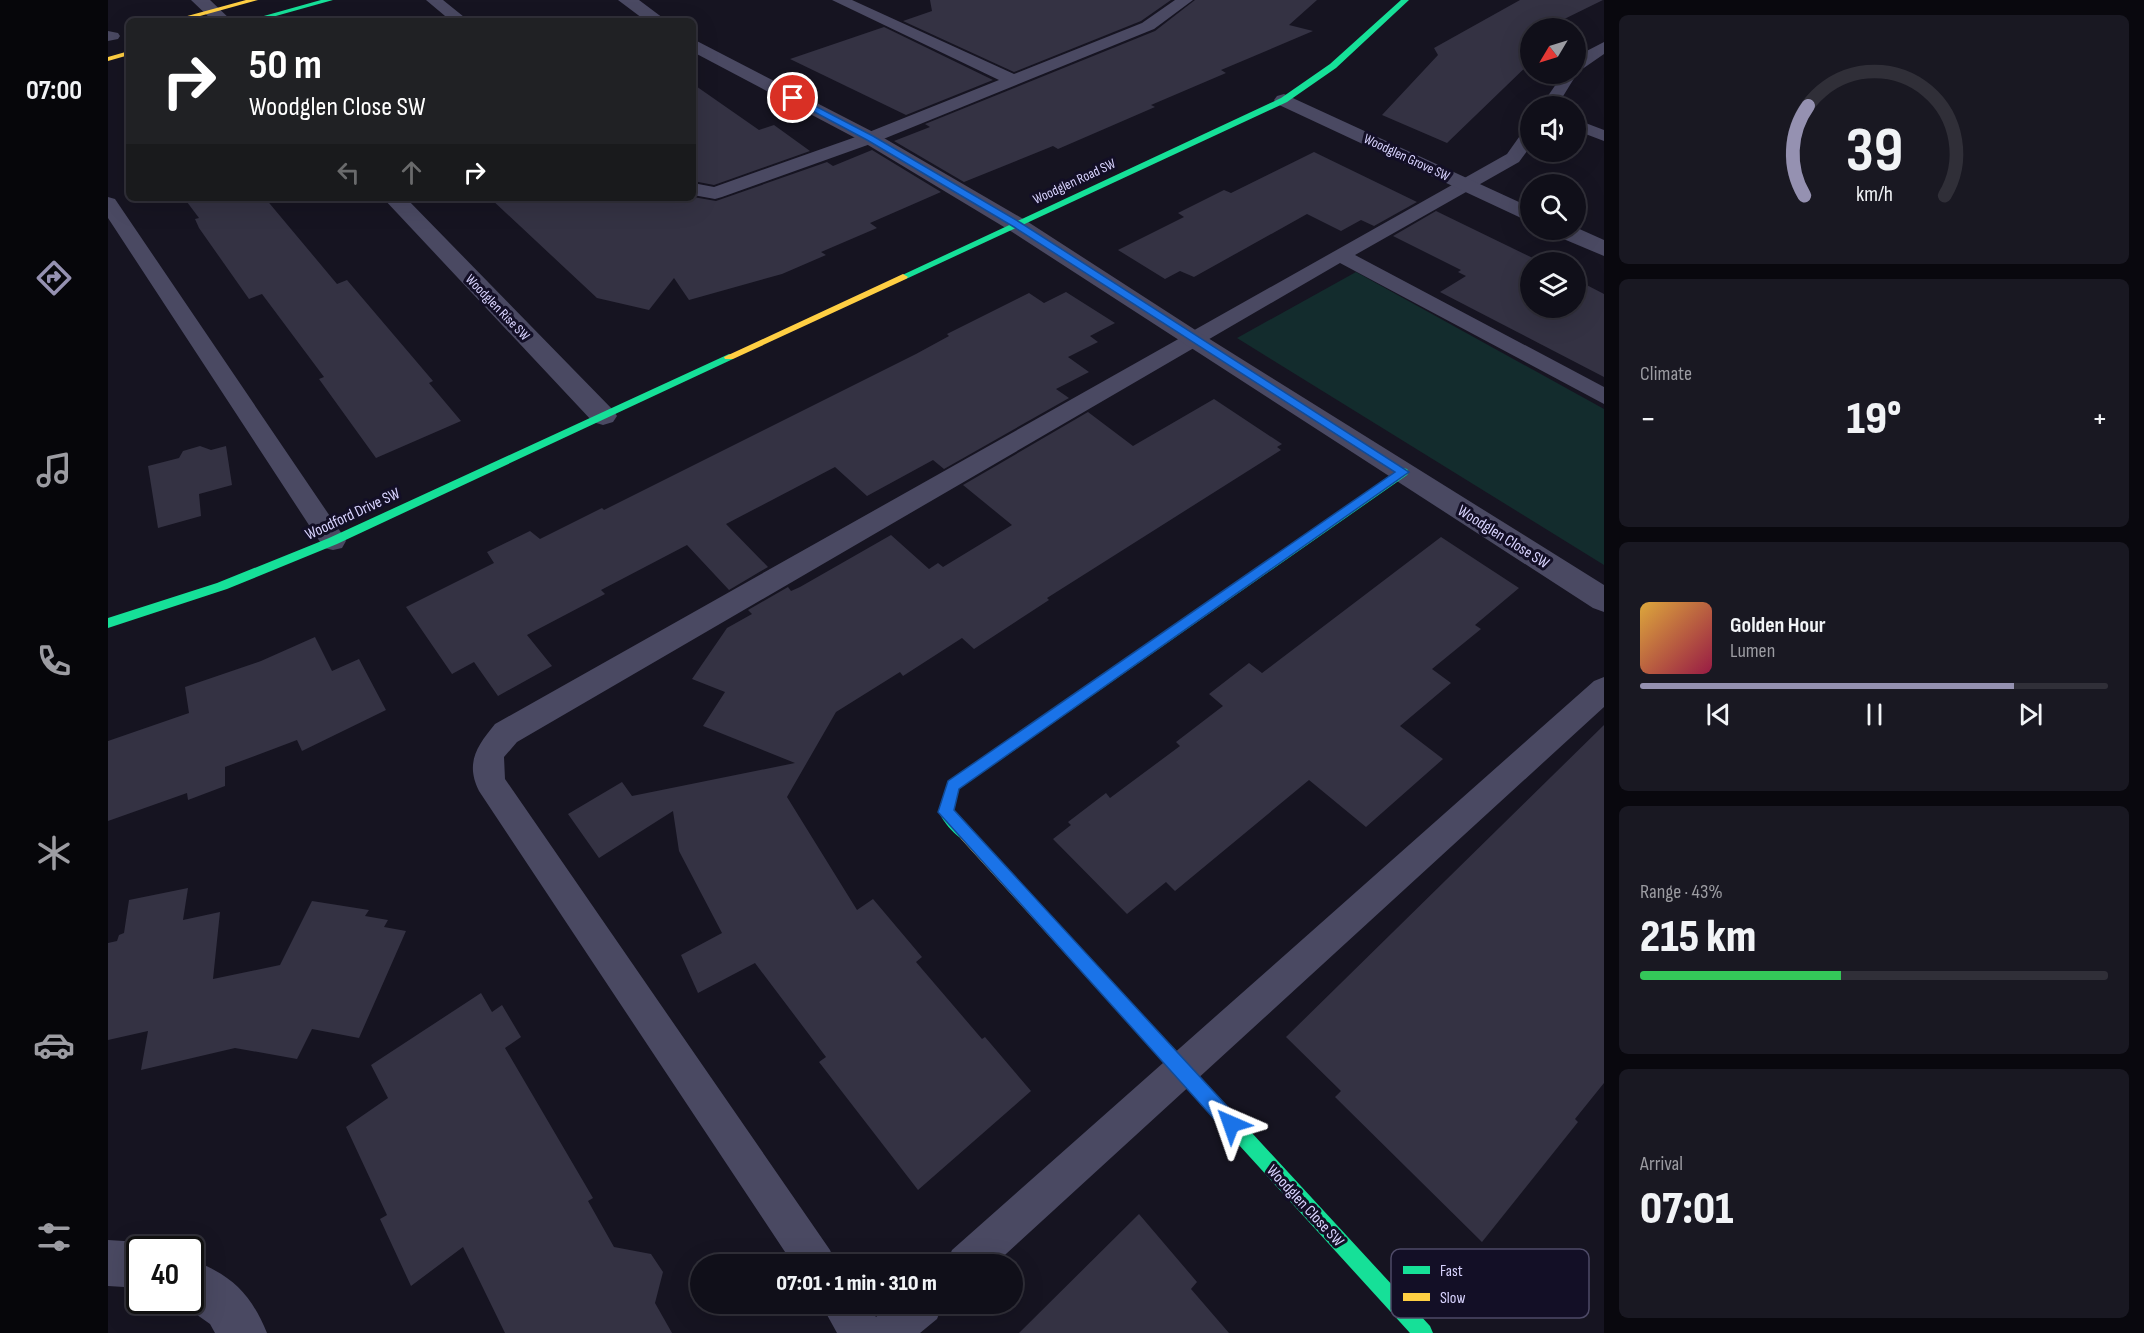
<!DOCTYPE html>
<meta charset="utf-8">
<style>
:root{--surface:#100f19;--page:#191822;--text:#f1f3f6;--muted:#9c9ca2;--line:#302f38;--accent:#9591b1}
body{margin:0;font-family:"Sofia Sans Condensed",sans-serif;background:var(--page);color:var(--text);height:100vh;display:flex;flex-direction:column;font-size:22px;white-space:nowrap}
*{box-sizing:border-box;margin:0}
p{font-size:20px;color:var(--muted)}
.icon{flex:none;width:33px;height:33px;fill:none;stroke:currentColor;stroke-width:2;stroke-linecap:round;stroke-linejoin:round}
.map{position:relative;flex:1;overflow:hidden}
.sheet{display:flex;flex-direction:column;gap:15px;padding:15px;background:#09080e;width:540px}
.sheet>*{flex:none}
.hud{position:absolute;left:18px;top:18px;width:570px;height:183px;border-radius:9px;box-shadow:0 6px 24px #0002,0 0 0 2px var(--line);background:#202124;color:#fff;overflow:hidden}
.needle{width:39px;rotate:232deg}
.buttons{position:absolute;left:1412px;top:18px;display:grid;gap:12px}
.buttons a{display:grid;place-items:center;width:66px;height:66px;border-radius:50%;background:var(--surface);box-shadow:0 6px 24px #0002,0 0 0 2px var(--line);font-size:30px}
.speed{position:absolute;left:18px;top:1236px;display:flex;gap:12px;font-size:30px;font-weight:700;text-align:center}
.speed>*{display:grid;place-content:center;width:78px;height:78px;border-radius:50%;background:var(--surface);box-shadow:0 6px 24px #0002,0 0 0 2px var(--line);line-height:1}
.speed .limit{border:3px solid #111;border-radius:9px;background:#fff;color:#111}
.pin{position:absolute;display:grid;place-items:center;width:51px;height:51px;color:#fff;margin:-26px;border:3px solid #fff;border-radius:50%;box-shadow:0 2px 6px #0007}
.me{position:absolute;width:66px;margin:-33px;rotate:317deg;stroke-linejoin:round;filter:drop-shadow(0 0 4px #0008)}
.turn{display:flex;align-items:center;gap:21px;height:126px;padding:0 24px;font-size:27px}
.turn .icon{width:78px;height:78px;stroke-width:2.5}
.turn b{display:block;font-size:42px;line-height:51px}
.lanes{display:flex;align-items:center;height:57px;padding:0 24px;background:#0003;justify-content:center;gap:30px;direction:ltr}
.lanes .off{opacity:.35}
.big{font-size:45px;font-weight:800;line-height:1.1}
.sheet .tile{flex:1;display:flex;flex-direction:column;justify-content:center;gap:9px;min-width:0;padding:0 21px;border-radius:9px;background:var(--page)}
.sheet .dial{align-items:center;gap:0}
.dial svg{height:156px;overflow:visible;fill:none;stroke:var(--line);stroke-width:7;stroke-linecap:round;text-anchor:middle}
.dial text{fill:var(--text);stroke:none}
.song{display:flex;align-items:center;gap:18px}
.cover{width:72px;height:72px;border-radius:9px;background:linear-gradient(135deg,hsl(40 70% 55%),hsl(340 70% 35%))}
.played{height:6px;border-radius:3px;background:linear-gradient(90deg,var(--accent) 80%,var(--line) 80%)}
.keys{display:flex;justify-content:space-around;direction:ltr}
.heat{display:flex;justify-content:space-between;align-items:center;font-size:33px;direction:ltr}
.charge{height:9px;border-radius:4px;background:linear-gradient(90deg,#34c759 43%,var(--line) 0)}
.trip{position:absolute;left:582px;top:1254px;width:333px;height:60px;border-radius:30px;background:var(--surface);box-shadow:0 6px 24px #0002,0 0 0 2px var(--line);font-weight:800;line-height:60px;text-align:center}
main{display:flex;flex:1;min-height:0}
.dock{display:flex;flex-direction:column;width:108px;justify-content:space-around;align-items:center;background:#06060a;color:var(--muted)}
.dock .icon{width:42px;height:42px}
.dock .selected{color:var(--accent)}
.dock b{font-size:27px;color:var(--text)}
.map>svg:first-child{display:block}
.green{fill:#132c2d}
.building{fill:#343243}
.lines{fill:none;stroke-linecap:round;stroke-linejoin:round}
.lane{fill:#4a4962;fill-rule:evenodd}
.street{fill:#4a4962;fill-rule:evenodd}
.fast{fill:#16e098;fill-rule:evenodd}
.slow{fill:#ffcf43;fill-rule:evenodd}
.route{fill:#1a73e8;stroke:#114b97;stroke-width:1.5}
.labels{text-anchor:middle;stroke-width:6;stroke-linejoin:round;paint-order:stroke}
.far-street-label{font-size:14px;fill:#d9d4ff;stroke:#130f26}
.street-label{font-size:16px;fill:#d9d4ff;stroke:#130f26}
.key{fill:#130f26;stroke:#4e4a67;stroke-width:1.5}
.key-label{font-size:16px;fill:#d9d4ff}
</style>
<main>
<nav class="dock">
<b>07:00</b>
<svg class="icon selected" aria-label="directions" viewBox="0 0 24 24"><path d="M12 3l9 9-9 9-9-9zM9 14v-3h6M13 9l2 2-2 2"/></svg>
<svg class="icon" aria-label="music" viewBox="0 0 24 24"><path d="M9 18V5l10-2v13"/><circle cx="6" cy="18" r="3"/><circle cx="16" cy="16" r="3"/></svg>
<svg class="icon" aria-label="phone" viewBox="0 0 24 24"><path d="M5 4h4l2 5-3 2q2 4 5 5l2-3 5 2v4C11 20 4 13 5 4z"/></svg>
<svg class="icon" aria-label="climate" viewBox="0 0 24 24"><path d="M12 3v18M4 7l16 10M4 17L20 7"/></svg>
<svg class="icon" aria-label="car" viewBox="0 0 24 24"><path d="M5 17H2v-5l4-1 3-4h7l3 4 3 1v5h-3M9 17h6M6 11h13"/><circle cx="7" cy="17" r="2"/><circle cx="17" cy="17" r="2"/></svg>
<svg class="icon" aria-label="filters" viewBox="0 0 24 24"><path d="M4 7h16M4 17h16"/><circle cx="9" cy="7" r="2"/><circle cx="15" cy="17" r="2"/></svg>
</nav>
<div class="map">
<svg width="1496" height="1333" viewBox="0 0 1496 1333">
<rect width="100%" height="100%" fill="#161421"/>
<path class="green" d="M1248,272L1496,409V565L1129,338Z"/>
<path class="building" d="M822,0H1063L1033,21L906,72L795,21L824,11Z
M1087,0H1209L1181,25L1205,31L1113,70L1118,73L1043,105L1047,107L950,149L945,146L856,182L786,141L822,127L817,124L1047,31Z
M1412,0H1495L1438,28H1422V63L1339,143L1274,115L1330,55L1326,48Z
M776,27L885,80L798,115L682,59Z
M585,84L651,130L666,125L702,151L606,185L585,181Z
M764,150L833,192L762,223L769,228L713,252L718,255L674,274L581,300L566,278L541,310L489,298L382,198L585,197L608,201L719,162L725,166Z
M1206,152L1309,202L1266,226L1253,220L1233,231L1199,214L1086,277L1072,271L1057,279L1010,250L1076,217L1070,213L1116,190L1123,193Z
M76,198H157L229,284L239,280L325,381L321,383L353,421L268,458L211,379L216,377L154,294L141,299L91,228L87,219L91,218Z
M1328,211L1433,262H1422V308H1467V279L1496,294V377L1332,292L1358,276L1350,272L1353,270L1285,236Z
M958,292L1007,323L982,336L990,342L960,357L981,372L948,389L961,398L836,469L825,460L759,496L727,467L618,524L660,567L621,590L579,545L493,590L497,594L419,635L444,666L390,696L366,662L344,674L298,607L386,563L379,552L422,531L432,539L494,508L496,510L808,354L841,336L839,334L921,293L936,303Z
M1106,399L1174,444L1169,447L1173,450L939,598L941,600L866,649L854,638L795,676L792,672L728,712L679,797L749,910L765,899L814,957L808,962L874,1039L877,1037L923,1091L810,1190L711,1062L718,1057L647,963L590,993L573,955L614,933L571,851L565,811L491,858L460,814L514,782L524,796L687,763L595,726L617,692L584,679L619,628L644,614L640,610L680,587L683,591L692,587L783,535L821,569L830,563L835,567L904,525L855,485L980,412L1025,446Z
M92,446L103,450L118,446L124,485L91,494L93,516L50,528L40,466L71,458L75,451Z
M1333,537L1411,588L1367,625L1373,629L1324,669L1343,683L1292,726L1335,759L1258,827L1201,780L1067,891L1058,882L1019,914L945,839L963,825L960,822L998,793L1002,798L1072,746L1068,742L1115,706L1101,694L1141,663L1154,673Z
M207,637L224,671L251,659L278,710L194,751L189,740L117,767V786L80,800L79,793L0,821V741L81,713L77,687L153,661Z
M1496,725V1083L1467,1119L1470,1122L1374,1242L1227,1097L1233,1091L1178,1037Z
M80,888L75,920L112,912L105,979L172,965L204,901L261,910L257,916L280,920L276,927L298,931L251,1038L204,1029L189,1059L127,1048L33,1070L40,1031L0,1040V943L9,941L11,935L16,933L21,900Z
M373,993L384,1012L394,1005L413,1037L397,1048L485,1198L480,1201L506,1247L543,1254L555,1272L547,1303L564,1333H397L355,1247L303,1286L272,1219L279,1215L238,1127L280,1098L263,1065Z
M1031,1214L1089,1282L1083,1289L1121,1333H911Z"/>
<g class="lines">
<path class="lane" d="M318,0H335L361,21H343Z
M724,0H744L906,74L1034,23L1067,0H1085L1046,29L768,142L614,197L607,199L585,195V183L606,187L756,134L891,80Z
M0,31L10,33L12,36L10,39L0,41Z
M1496,42V54L1470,72L1449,106H1433L1455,74H1467V57Z
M1467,119L1496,130V141L1467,130Z
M1422,129V147L1411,162L1247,255L1496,387V404L1232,263L409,742L396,757L397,779L722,1250L728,1264H685L371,791C357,763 369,746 387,724L1399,154L1416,130Z
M0,197L7,199L234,534L238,541L234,548L225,550L216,548L0,218Z
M1496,677V707L887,1264H838L844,1250L1486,681Z
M713,1304H759L768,1317L783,1304H835L829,1319L812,1333H729Z"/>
<path class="street" d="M83,0H102L124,21H105Z
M510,0H531L559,21H538Z
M585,39L769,134L917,220L1092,333L1496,585V612L1485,608L901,230L755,142L585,52Z
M1176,94L1422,207V222L1169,104L1166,100L1169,96Z
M275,198H298L505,410L509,416L505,422L495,425L485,422Z
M1467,227L1496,240V256L1446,235L1443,230H1467Z
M0,1240L32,1242L49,1248L32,1250V1288L0,1286Z
M82,1259C123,1275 142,1292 159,1333H107L102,1324L68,1300H82Z"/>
<path class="fast" d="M213,0H225L150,21H138Z
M1293,0H1301L1228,68L1179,102L798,279L790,277L1173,98L1222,64Z
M621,354L625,355V359L229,544L119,589L0,628V618L109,583L221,538Z
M1295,468L1299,469L1301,472L1299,475L851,789L846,810L866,834L863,839L858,841C848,837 835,822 831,812L840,781Z
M1065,1051L1071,1054L1322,1326L1325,1333H1302L1059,1066L1056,1060L1059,1054Z"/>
<path class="slow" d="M138,0H150L74,21H61Z
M21,51V55L0,61V57Z
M795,274L800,277L798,279L625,359H617L616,357Z
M858,827L863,829L1071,1054L1074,1060L1071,1066L1065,1069L1059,1066L853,839L850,834L853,829Z"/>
</g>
<path class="route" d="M682,96H688L765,136L913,223L1301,472L851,789L846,810L1129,1117L1132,1124L1129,1130L1123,1133L1116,1130L830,812L840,781L1287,472L906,227L759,140L682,99Z"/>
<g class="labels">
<g class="far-street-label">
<text transform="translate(1299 157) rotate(25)" y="5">Woodglen Grove SW</text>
<text transform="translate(966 181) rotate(-25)" y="5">Woodglen Road SW</text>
<text transform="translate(390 307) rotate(46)" y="5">Woodglen Rise SW</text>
</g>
<g class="street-label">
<text transform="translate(244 513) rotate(-25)" y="6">Woodford Drive SW</text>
<text transform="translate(1396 536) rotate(32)" y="6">Woodglen Close SW</text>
<text transform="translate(1198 1205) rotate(47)" y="6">Woodglen Close SW</text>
</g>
</g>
<rect x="1283" y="1249" width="198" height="69" rx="9" class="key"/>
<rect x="1295" y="1266" width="27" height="8" fill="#16e098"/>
<rect x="1295" y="1293" width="27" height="8" fill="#ffcf43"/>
<g class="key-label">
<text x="1332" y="1276">Fast</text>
<text x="1332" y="1303">Slow</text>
</g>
</svg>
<div class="buttons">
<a><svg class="needle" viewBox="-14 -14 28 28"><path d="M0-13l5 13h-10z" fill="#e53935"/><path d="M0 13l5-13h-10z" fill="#9c9ca2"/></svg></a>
<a><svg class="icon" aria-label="sound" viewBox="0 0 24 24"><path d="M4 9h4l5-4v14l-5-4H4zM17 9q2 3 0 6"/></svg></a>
<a><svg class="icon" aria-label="search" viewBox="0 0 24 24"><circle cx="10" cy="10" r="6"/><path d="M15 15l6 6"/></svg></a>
<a><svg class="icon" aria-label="layers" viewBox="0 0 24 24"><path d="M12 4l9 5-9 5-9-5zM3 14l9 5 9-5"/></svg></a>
</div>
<div class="speed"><div class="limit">40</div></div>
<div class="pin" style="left:685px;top:98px;background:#d93025"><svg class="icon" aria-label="arrive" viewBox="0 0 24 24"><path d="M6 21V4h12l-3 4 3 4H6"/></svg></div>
<svg class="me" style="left:1123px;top:1124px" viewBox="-20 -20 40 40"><path d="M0-17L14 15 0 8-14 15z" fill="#1a73e8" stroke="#fff" stroke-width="4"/></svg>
<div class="trip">07:01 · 1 min · 310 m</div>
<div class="hud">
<div class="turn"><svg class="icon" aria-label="right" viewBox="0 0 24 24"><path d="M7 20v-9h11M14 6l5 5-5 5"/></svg><div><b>50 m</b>Woodglen Close SW</div></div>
<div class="lanes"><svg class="icon off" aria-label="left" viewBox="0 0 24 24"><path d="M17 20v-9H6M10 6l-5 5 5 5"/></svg><svg class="icon off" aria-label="ahead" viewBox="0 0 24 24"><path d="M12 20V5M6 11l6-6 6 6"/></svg><svg class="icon" aria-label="right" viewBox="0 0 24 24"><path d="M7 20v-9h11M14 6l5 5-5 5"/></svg></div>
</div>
</div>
<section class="sheet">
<div class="tile dial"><svg viewBox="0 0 100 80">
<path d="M14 69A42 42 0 1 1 86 69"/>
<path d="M14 69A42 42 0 0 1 16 23" stroke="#9591b1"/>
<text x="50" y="56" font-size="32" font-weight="700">39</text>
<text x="50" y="72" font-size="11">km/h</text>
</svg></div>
<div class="tile"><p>Climate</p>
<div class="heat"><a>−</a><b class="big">19°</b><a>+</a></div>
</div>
<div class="tile">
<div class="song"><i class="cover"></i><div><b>Golden Hour</b><p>Lumen</p></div></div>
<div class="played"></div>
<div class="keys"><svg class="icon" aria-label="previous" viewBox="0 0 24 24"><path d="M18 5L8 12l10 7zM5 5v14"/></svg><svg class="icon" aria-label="pause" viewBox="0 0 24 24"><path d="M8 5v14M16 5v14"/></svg><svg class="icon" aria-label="next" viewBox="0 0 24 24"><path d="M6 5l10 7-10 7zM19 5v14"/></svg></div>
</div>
<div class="tile"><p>Range · 43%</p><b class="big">215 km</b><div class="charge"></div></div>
<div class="tile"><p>Arrival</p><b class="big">07:01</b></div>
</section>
</main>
